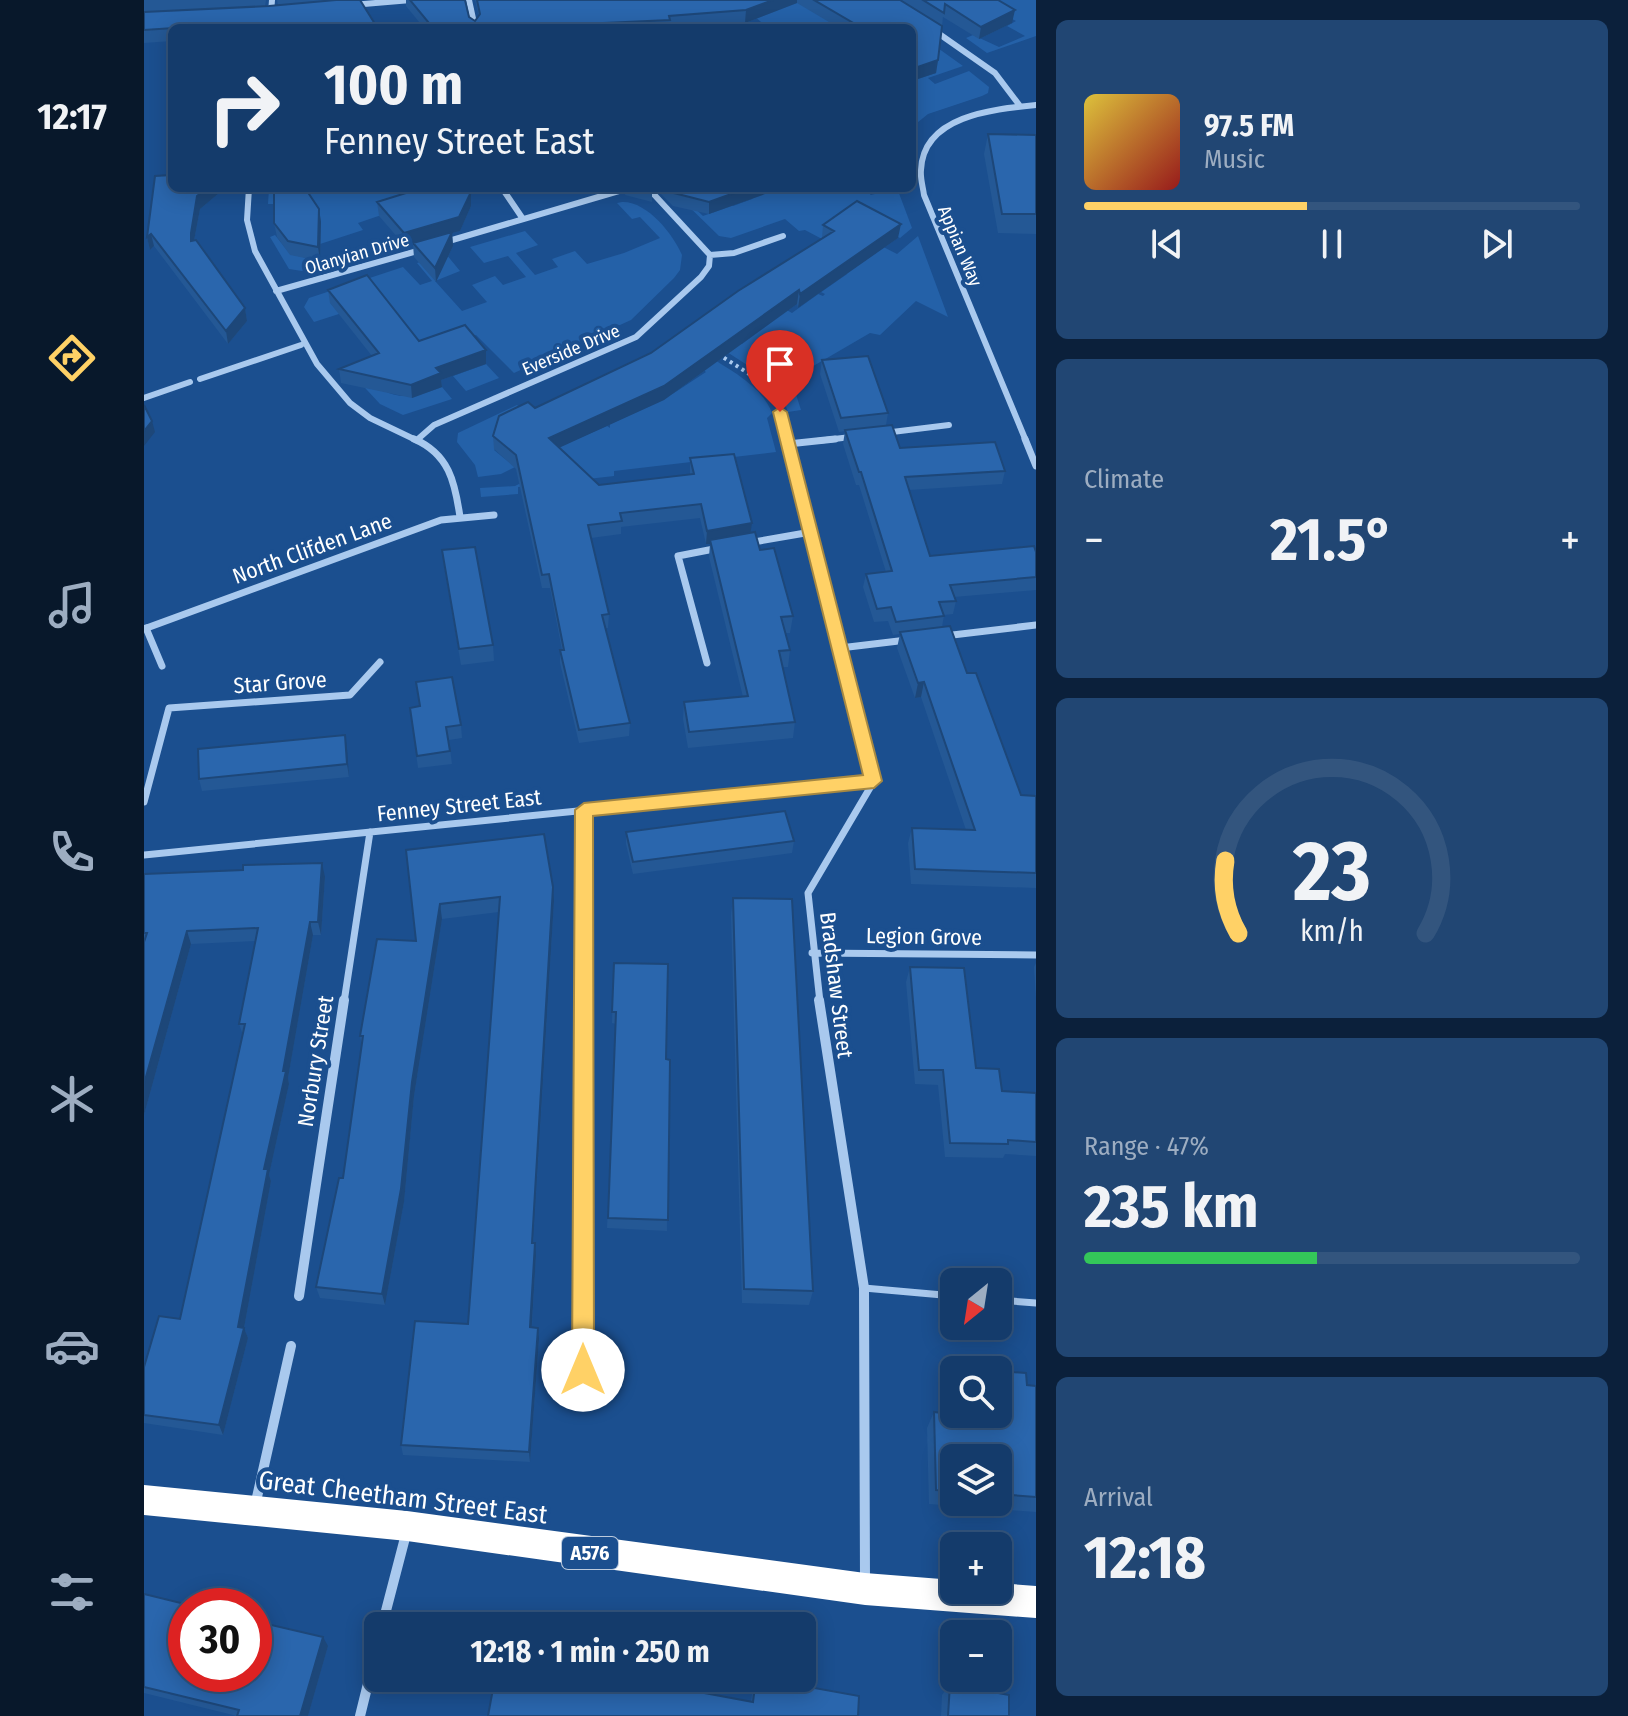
<!DOCTYPE html>
<meta charset="utf-8">
<style>
:root{--surface:#143b6b;--page:#214673;--text:#f1f3f6;--muted:#9dadc1;--line:#33557e;--accent:#ffd166}
body{margin:0;font-family:"Fira Sans Condensed",sans-serif;background:var(--page);color:var(--text);height:100vh;display:flex;flex-direction:column;font-size:30px;white-space:nowrap}
*{box-sizing:border-box;margin:0}
p{font-size:26px;color:var(--muted)}
.icon{flex:none;width:44px;height:44px;fill:none;stroke:currentColor;stroke-width:2;stroke-linecap:round;stroke-linejoin:round}
.map{position:relative;flex:1;overflow:hidden}
.panel{display:flex;flex-direction:column;gap:20px;padding:20px;background:#0b203b;width:592px}
.panel>*{flex:none}
.top-card{position:absolute;left:24px;top:24px;width:748px;height:168px;border-radius:12px;box-shadow:0 4px 20px #0003,0 0 0 2px var(--line);background:#143b6b;color:var(--text);overflow:hidden}
.needle{width:52px;rotate:210deg}
.buttons{position:absolute;left:796px;top:1268px;display:grid;gap:16px}
.buttons a{display:grid;place-items:center;width:72px;height:72px;border-radius:12px;background:var(--surface);box-shadow:0 4px 20px #0003,0 0 0 2px var(--line);font-size:40px}
.speed{position:absolute;left:24px;top:1588px;display:flex;gap:16px;font-size:40px;font-weight:700;text-align:center}
.speed>*{display:grid;place-content:center;width:104px;height:104px;border-radius:50%;background:var(--surface);box-shadow:0 4px 20px #0003,0 0 0 2px var(--line);line-height:1}
.speed .limit{border:12px solid #d22;background:#fff;color:#111}
.pin{position:absolute;display:grid;place-items:center;width:68px;height:68px;color:#fff;margin:-82px -34px;border-radius:50% 50% 50% 0;rotate:-45deg;box-shadow:0 0 8px #0007}
.pin .icon{rotate:45deg}
.me{position:absolute;width:88px;margin:-44px;rotate:0deg;stroke-linejoin:round;filter:drop-shadow(0 0 6px #0008)}
.turn{display:flex;align-items:center;gap:28px;height:168px;padding:0 24px;font-size:36px}
.turn .icon{width:104px;height:104px;stroke-width:2.5}
.turn b{display:block;font-size:56px;line-height:68px}
.big{font-size:60px;font-weight:700;line-height:1.1}
.panel .card{flex:1;display:flex;flex-direction:column;justify-content:center;gap:12px;min-width:0;padding:0 28px;border-radius:12px;background:var(--page)}
.panel .dial{align-items:center;gap:0}
.dial svg{height:208px;overflow:visible;fill:none;stroke:var(--line);stroke-width:7;stroke-linecap:round;text-anchor:middle}
.dial text{fill:var(--text);stroke:none}
.song{display:flex;align-items:center;gap:24px}
.cover{width:96px;height:96px;border-radius:12px;background:linear-gradient(135deg,hsl(50 70% 55%),hsl(0 70% 35%))}
.played{height:8px;border-radius:4px;background:linear-gradient(90deg,var(--accent) 45%,var(--line) 45%)}
.keys{display:flex;justify-content:space-around;direction:ltr}
.heat{display:flex;justify-content:space-between;align-items:center;font-size:44px;direction:ltr}
.charge{height:12px;border-radius:6px;background:linear-gradient(90deg,#34c759 47%,var(--line) 0)}
.trip{position:absolute;left:220px;top:1612px;width:452px;height:80px;border-radius:12px;background:var(--surface);box-shadow:0 4px 20px #0003,0 0 0 2px var(--line);font-weight:700;line-height:80px;text-align:center}
main{display:flex;flex:1;min-height:0}
.dock{display:flex;flex-direction:column;width:144px;justify-content:space-around;align-items:center;background:#08182b;color:var(--muted)}
.dock .icon{width:56px;height:56px}
.dock .active{color:var(--accent)}
.dock b{font-size:36px;color:var(--text)}
.map>svg:first-child{display:block}
.green{fill:#2461a8}
.lines{fill:none;stroke-linecap:round;stroke-linejoin:round}
.path{stroke:#a9c9ee;stroke-width:4;stroke-dasharray:3 4;stroke-linecap:butt}
.lane{stroke:#a9c9ee;stroke-width:7}
.street-far2{stroke:#a9c9ee;stroke-width:6}
.street-far1{stroke:#a9c9ee;stroke-width:7}
.street{stroke:#a9c9ee;stroke-width:10}
.highway{fill:#fff;fill-rule:evenodd}
.wall{fill:#245895;fill-rule:evenodd}
.shaded-wall{fill:#1d4779}
.building{fill:#2a66ad;stroke:#1d4779;stroke-width:2}
.route{fill:#ffd166;stroke:#a68842;stroke-width:2}
.labels{text-anchor:middle;stroke-width:8;stroke-linejoin:round;paint-order:stroke}
.far-street-label{font-size:18px;fill:#fff;stroke:#1b4f8f}
.shield{fill:#1b4f8f;stroke:#bbcadd;stroke-width:2}
.shield-label{font-size:20px;font-weight:bold;fill:#fff}
.street-label{font-size:22px;fill:#fff;stroke:#1b4f8f}
.near-street-label{font-size:26px;fill:#fff;stroke:#1b4f8f}
</style>
<main>
<nav class="dock">
<b>12:17</b>
<svg class="icon active" aria-label="directions" viewBox="0 0 24 24"><path d="M12 3l9 9-9 9-9-9zM9 14v-3h6M13 9l2 2-2 2"/></svg>
<svg class="icon" aria-label="music" viewBox="0 0 24 24"><path d="M9 18V5l10-2v13"/><circle cx="6" cy="18" r="3"/><circle cx="16" cy="16" r="3"/></svg>
<svg class="icon" aria-label="phone" viewBox="0 0 24 24"><path d="M5 4h4l2 5-3 2q2 4 5 5l2-3 5 2v4C11 20 4 13 5 4z"/></svg>
<svg class="icon" aria-label="climate" viewBox="0 0 24 24"><path d="M12 3v18M4 7l16 10M4 17L20 7"/></svg>
<svg class="icon" aria-label="car" viewBox="0 0 24 24"><path d="M5 17H2v-5l4-1 3-4h7l3 4 3 1v5h-3M9 17h6M6 11h13"/><circle cx="7" cy="17" r="2"/><circle cx="17" cy="17" r="2"/></svg>
<svg class="icon" aria-label="filters" viewBox="0 0 24 24"><path d="M4 7h16M4 17h16"/><circle cx="9" cy="7" r="2"/><circle cx="15" cy="17" r="2"/></svg>
</nav>
<div class="map">
<svg width="892" height="1716" viewBox="0 0 892 1716">
<rect width="100%" height="100%" fill="#1b4f8f"/>
<path class="green" d="M668,0L696,28H624L602,9L625,2Z
M831,0H892V36L843,53L822,38L829,35L855,47L881,36L863,26L872,21Z
M784,41L819,66L784,78L791,84L825,71L845,87L844,93L838,96L784,114L768,127V113L774,110L768,105V80L792,73Z
M125,188H300L252,210L214,223L219,230L173,245L133,204H124Z
M569,188L589,206L608,199L618,188L624,193L639,188H718L727,195L753,188L768,228L756,238L730,225L678,239L661,230L655,231L641,219L587,238L575,236L533,195L538,196L559,216L581,208Z
M478,202C503,201 529,234 538,255L536,270L530,278L487,320L370,373L332,335L289,350L186,303L198,313L170,322L160,307L165,298L259,267L276,285L288,281L273,263L302,254L316,271L291,281L318,311L343,302L328,285L351,276L359,285L382,277L364,256L340,263L326,247L381,231L394,245L372,253L391,275L414,267L408,259L431,251L443,264L480,253L516,238L496,217L488,219L473,203Z
M131,235L146,254L175,261L204,252L207,256L158,271L145,269L126,237Z
M774,236L804,317L772,301L736,335L726,333L647,379L657,410L644,412L635,388L628,381L572,345L584,336L598,344L625,324L632,304L648,313L674,294L679,296L681,294L677,292L703,274L722,238L753,254Z
M563,355C587,371 617,385 628,413L623,418L632,452L470,471V476L374,487V494L337,497L336,488L371,486L385,479L405,451L463,426L466,428V424L530,393L562,372L551,364Z
M342,364L355,378L322,391L309,376Z
M219,373C246,402 263,400 298,387L308,399L259,415L236,404L210,376Z
M373,405L385,416L350,450L371,467L357,474L334,477L331,465L313,442L314,433Z"/>
<g class="lines">
<path class="path" d="M574,354L604,373L626,394"/>
<path class="lane" d="M720,1288L810,1296
M854,1300L892,1303"/>
<path class="street-far2" d="M325,0L331,28
M208,5L267,0
M127,13L128,0
M791,31L851,73L876,106
M105,188L103,220L111,251L173,364L206,403L226,418L274,441
M358,188L379,219
M298,243L485,188
M566,255L590,253L639,236
M132,291L277,250
M56,379L157,345
M0,398L46,382
M636,412L643,441
M740,433L805,425
M274,439L290,425L492,337L557,277L565,266L566,255L504,188
M673,441L707,437
M882,441L780,195C779,187 776,178 777,170C779,115 851,109 892,105"/>
<path class="street-far1" d="M270,439C305,454 311,482 316,517
M643,439L730,781L664,893L676,1002
M881,439L892,466
M644,444L691,439
M604,543L667,532
M2,628L18,666
M0,629L297,520L350,515
M800,636L892,625
M696,648L763,640
M563,663L534,556L575,548
M0,802L25,708L206,695L236,662
M0,855L730,781
M668,953L892,955
M200,1002L226,832
M440,1002V810"/>
<path class="street" d="M675,1000L720,1288L721,1584
M155,1296L200,1000
M439,1370L440,1000
M111,1506L147,1346
M238,1626L262,1534
M216,1716L234,1643"/>
<path class="highway" d="M0,1485L263,1511L721,1573L810,1580V1590H854V1583L892,1586V1618L721,1605L263,1541L0,1515Z"/>
</g>
<path class="wall" d="M0,0H122L121,6L134,5L133,0H216L231,24L232,28H28V41L0,43Z
M262,0H321L325,17L331,21L335,16L331,0H756L794,60L792,73L768,81V28H695L653,3L601,23L539,28H280L262,6Z
M757,0H854L868,23L835,39L799,17L798,26Z
M844,134L892,135V234L854,233L840,154Z
M27,175L28,188H81L56,209L50,241L101,308L103,321L84,344L10,246L6,250L3,237Z
M482,188H508V202L481,195Z
M511,188H638L565,214L529,206Z
M327,192V206L316,231L308,233L309,246L292,282L270,257L269,245L262,247L235,216L233,202Z
M175,209L177,222L176,261L146,255L133,237L130,223Z
M679,225L754,238L654,308L653,304L520,400L415,447L455,485L546,475V458L607,533L649,616L646,633H642L646,650L644,667H638L651,722L649,738L544,748L539,719L540,702L599,697L565,557L566,544H562L556,518L477,527V534L447,538L465,614L464,628H461L486,723L485,736L435,743L416,663V650H418L406,588H398L372,469L350,449L349,436L391,408L507,353L678,238Z
M184,290L275,341L342,350V364L297,380L298,387L268,398L197,383L195,369L228,356L186,303Z
M678,360L744,413L742,425L756,448L861,471L858,484L765,490L786,556L892,552V590L810,597L812,601L809,614L800,615L798,627L823,673L877,795L892,796V888L767,884L764,843L768,828L822,830L777,697L771,698L753,648L756,634L749,635L744,621L730,622L719,587L722,574L742,572L715,485H712L699,444L701,431L695,432L676,374Z
M298,550L349,645L350,661L317,665L300,566Z
M272,682L317,725L318,738L305,740L308,764L274,768L266,708L275,706Z
M201,735L205,777L58,791L55,779Z
M482,832L650,841L648,853L489,874L482,844Z
M262,850L409,887L410,901L389,1243H391L392,1255L388,1327L394,1328L395,1339L386,1462L259,1455L257,1445L324,1324L355,912L298,919L270,1096L260,1202L241,1305L176,1298L172,1287L199,1178L218,1046L216,1036L272,941Z
M0,874L181,877L177,935H169L144,1078L145,1084L125,1175L127,1181L100,1328L104,1338L79,1435L0,1423V1367L36,1319L99,1035L95,1024L112,941L47,944L0,1115Z
M589,898L669,1291L665,1305L598,1303L587,915Z
M470,963L522,1059L523,1231L463,1228L472,1024L468,1023Z
M892,963V999L890,967Z
M766,967L832,1068L858,1091L892,1093V1156L861,1154L859,1158L801,1157L794,1085L771,1084L762,982Z
M810,1371V1414H854L883,1385L892,1386V1512L785,1504L783,1428L790,1412L805,1414L804,1384ZM810,1458H854V1502H810Z
M0,1594L184,1646L164,1716H93L0,1693Z
M611,1678L714,1716H344L501,1682L607,1702L609,1686Z
M806,1684L865,1716H797L798,1695Z"/>
<path class="shaded-wall" d="M629,0H653V3L601,23L602,10Z
M871,10L868,23L835,39L837,27Z
M794,60L792,73L768,81V69Z
M63,188H81L56,209L49,246L47,241V233L53,196Z
M604,188H638L565,214V202Z
M327,192V206L316,231L308,233L309,246L292,282L291,268L307,234L262,247L260,233Z
M175,209L177,222L176,261L174,247Z
M757,224L754,238L654,308L656,294Z
M7,234L10,246L6,250L3,237Z
M655,290L653,304L520,400L406,452L405,438Z
M101,308L103,321L84,344L82,331Z
M342,350V364L297,380L298,387L268,398L267,385L292,368Z
M8,421L11,432L0,446V431Z
M608,523L606,536L566,540V544H562L563,531Z
M780,682L777,697L771,698L774,683Z
M201,735L203,748L205,777L203,764Z
M178,863L181,877L177,935L174,922Z
M409,887L410,901L388,1255V1243Z
M296,904L298,919L270,1096L260,1202L241,1305L238,1294L268,1082Z
M166,922L169,935L144,1078L145,1084L125,1175L127,1181L100,1328L104,1338L79,1435L75,1425L94,1327L120,1169L139,1071Z
M43,931L47,944L0,1115V1084Z
M391,1243L392,1255L387,1338L386,1327Z
M394,1328L395,1339L386,1462L385,1452Z
M179,1637L184,1646L164,1716H156Z"/>
<path class="building" d="M192,0H216L231,24L188,28H44V27L0,30V12L125,6Z
M266,0H321L325,17L331,21L336,14L333,0H629L602,10L525,16L526,20L394,26V28H289Z
M670,0H756L798,26L794,60L768,69V28H718Z
M779,0H854L871,10L837,27L801,4L800,13Z
M844,134L892,135V214H858Z
M28,169V188H63L53,196L47,233V241L52,240L101,308L82,331L7,234L3,237L11,176L27,175Z
M130,188H161L175,209L174,247L144,241L130,223Z
M278,188H303L327,192L315,217L260,233L233,202Z
M524,188H604L565,202L530,193Z
M713,201L757,224L656,294L655,290L520,386L405,438L455,485L550,474L546,458L590,454L608,523L563,531L557,504L476,513L478,521L444,525L465,614L458,615L486,723L435,730L416,650H420L405,574L398,575L372,455L349,436L355,416L384,402L391,408L507,353L594,291L690,231L679,225Z
M308,232L291,268L269,243Z
M223,275L275,341L321,325L342,350L292,368L297,373L267,385L195,369L235,353L184,290Z
M724,356L744,413L697,418L678,360Z
M0,405L8,421L0,431Z
M748,425L756,448L851,442L861,471L761,477L786,556L890,546L892,552V577L806,585L812,601L795,602L800,616L752,622L747,607L733,609L722,574L748,571L717,472H715L701,430Z
M611,532L616,550L630,548L649,616L637,617L646,650L635,651L651,722L545,732L540,702L604,696L566,540Z
M331,547L349,645L315,649L298,550Z
M806,626L823,673H832L877,795L892,796V873L771,869L768,828L831,830L780,682L774,683L756,632Z
M308,677L317,725L302,727L306,751L273,756L266,708L276,706L272,682Z
M201,735L203,764L55,779L54,749Z
M641,811L650,841L489,862L482,832Z
M400,834L409,887L388,1243H391L386,1327L394,1328L385,1452L257,1445L271,1321L324,1324L356,897L296,904L268,1082L257,1189L238,1294L172,1287L195,1178H199L219,1036H216L233,939L272,941L262,850Z
M178,863L174,922H166L139,1071H142L120,1169H124L94,1327L100,1328L75,1425L0,1415V1367L15,1316L36,1319L101,1024H95L114,928L43,931L0,1084V942L3,933H0V874L99,870V865Z
M589,898L648,899L669,1291L600,1289Z
M470,963L524,964L522,1059L526,1060L524,1220L464,1218L472,1012H468Z
M766,967L820,968L832,1068L855,1069L858,1091L892,1093V1142L864,1140V1144L806,1143L799,1070H775Z
M811,1368L837,1370H811Z
M854,1371L882,1373L883,1385L892,1386V1497L854,1494V1458H810V1491L792,1490L790,1412L814,1415L854,1414Z
M0,1594L49,1606H42V1674H110V1621L179,1637L156,1716H93L95,1710L0,1687Z
M351,1678H502L501,1682L609,1702L612,1678H615L715,1696L714,1716H344Z
M806,1684L865,1695V1716H804Z"/>
<path class="route" d="M636,407L643,412L738,781L730,788L449,816L450,1370L447,1377L439,1381L431,1377L428,1370L431,810L440,803L719,775L629,412Z"/>
<g class="labels">
<g class="far-street-label">
<text transform="translate(816 246) rotate(67)" y="6">Appian Way</text>
<text transform="translate(213 254) rotate(-16)" y="6">Olanyian Drive</text>
<text transform="translate(427 350) rotate(-23)" y="6">Everside Drive</text>
</g>
<rect class="shield" x="418" y="1537" width="56" height="32" rx="6"/>
<g class="shield-label">
<text x="446" y="1560">A576</text>
</g>
<g class="street-label">
<text transform="translate(168 548) rotate(-20)" y="8">North Clifden Lane</text>
<text transform="translate(136 682) rotate(-4)" y="8">Star Grove</text>
<text transform="translate(315 805) rotate(-6)" y="8">Fenney Street East</text>
<text transform="translate(780 936) rotate(1)" y="8">Legion Grove</text>
<text transform="translate(693 985) rotate(83)" y="8">Bradshaw Street</text>
<text transform="translate(171 1061) rotate(-81)" y="8">Norbury Street</text>
</g>
<g class="near-street-label">
<text transform="translate(259 1497) rotate(7)" y="9">Great Cheetham Street East</text>
</g>
</g>
</svg>
<div class="buttons">
<a><svg class="needle" viewBox="-14 -14 28 28"><path d="M0-13l5 13h-10z" fill="#e53935"/><path d="M0 13l5-13h-10z" fill="#9dadc1"/></svg></a>
<a><svg class="icon" aria-label="search" viewBox="0 0 24 24"><circle cx="10" cy="10" r="6"/><path d="M15 15l6 6"/></svg></a>
<a><svg class="icon" aria-label="layers" viewBox="0 0 24 24"><path d="M12 4l9 5-9 5-9-5zM3 14l9 5 9-5"/></svg></a>
<a>+</a>
<a>−</a>
</div>
<div class="speed"><div class="limit">30</div></div>
<div class="pin" style="left:636px;top:412px;background:#d93025"><svg class="icon" aria-label="arrive" viewBox="0 0 24 24"><path d="M6 21V4h12l-3 4 3 4H6"/></svg></div>
<svg class="me" style="left:439px;top:1370px" viewBox="-20 -20 40 40"><circle r="19" fill="#fff"/><path d="M0-13L10 11 0 6-10 11z" fill="#ffd166"/></svg>
<div class="trip">12:18 · 1 min · 250 m</div>
<div class="top-card">
<div class="turn"><svg class="icon" aria-label="right" viewBox="0 0 24 24"><path d="M7 20v-9h11M14 6l5 5-5 5"/></svg><div><b>100 m</b>Fenney Street East</div></div>
</div>
</div>
<section class="panel">
<div class="card">
<div class="song"><i class="cover"></i><div><b>97.5 FM</b><p>Music</p></div></div>
<div class="played"></div>
<div class="keys"><svg class="icon" aria-label="previous" viewBox="0 0 24 24"><path d="M18 5L8 12l10 7zM5 5v14"/></svg><svg class="icon" aria-label="pause" viewBox="0 0 24 24"><path d="M8 5v14M16 5v14"/></svg><svg class="icon" aria-label="next" viewBox="0 0 24 24"><path d="M6 5l10 7-10 7zM19 5v14"/></svg></div>
</div>
<div class="card"><p>Climate</p>
<div class="heat"><a>−</a><b class="big">21.5°</b><a>+</a></div>
</div>
<div class="card dial"><svg viewBox="0 0 100 80">
<path d="M14 69A42 42 0 1 1 86 69"/>
<path d="M14 69A42 42 0 0 1 9 41" stroke="#ffd166"/>
<text x="50" y="56" font-size="32" font-weight="700">23</text>
<text x="50" y="72" font-size="11">km/h</text>
</svg></div>
<div class="card"><p>Range · 47%</p><b class="big">235 km</b><div class="charge"></div></div>
<div class="card"><p>Arrival</p><b class="big">12:18</b></div>
</section>
</main>
